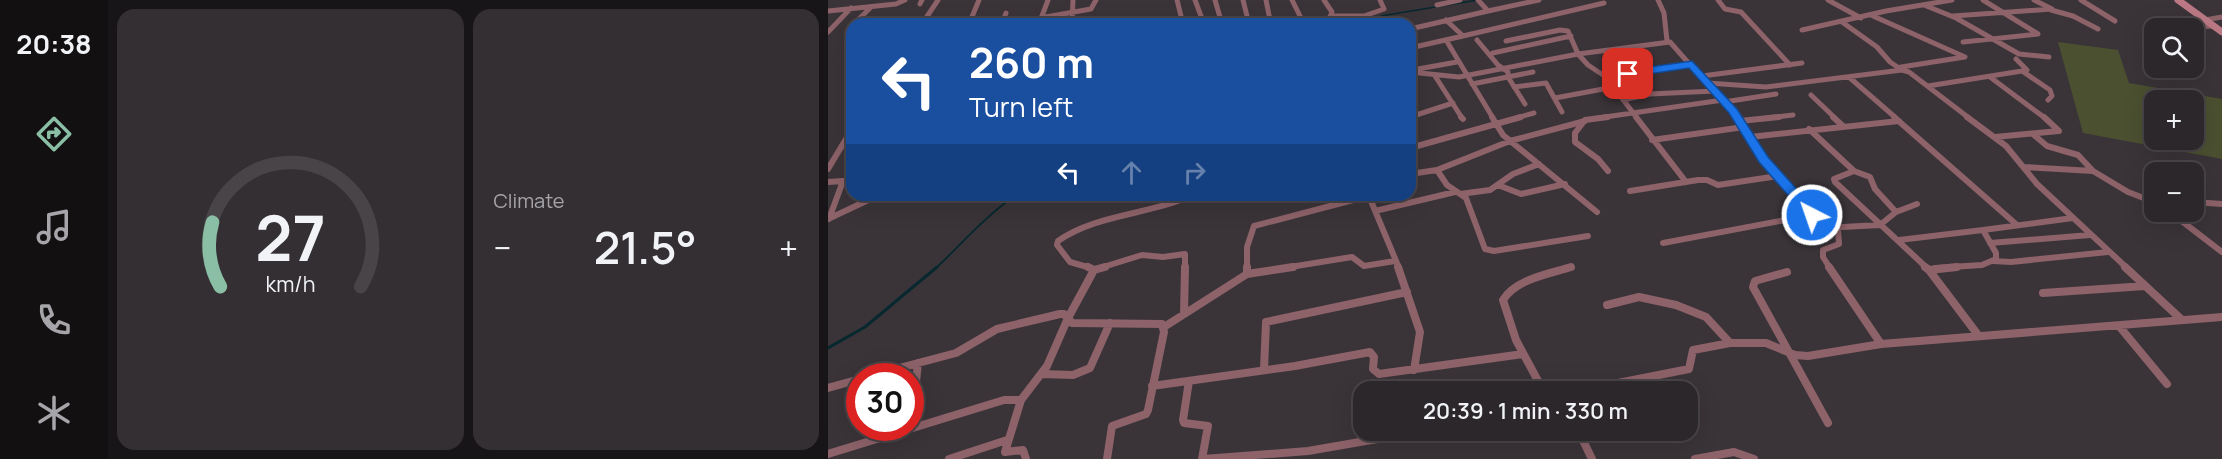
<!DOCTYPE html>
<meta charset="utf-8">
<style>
:root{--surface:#2c272b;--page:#342f33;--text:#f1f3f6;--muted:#a6a5a9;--line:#484447;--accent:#8abfa5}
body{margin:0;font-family:Manrope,sans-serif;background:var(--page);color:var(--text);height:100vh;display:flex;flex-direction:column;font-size:22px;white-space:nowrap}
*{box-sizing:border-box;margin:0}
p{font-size:20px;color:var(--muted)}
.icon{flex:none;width:33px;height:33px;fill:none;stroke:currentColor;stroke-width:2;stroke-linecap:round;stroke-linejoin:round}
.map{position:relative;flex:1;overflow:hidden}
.drawer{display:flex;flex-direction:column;gap:9px;padding:9px;background:#181518;width:720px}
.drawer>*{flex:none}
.hud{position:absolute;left:18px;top:18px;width:570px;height:183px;border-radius:18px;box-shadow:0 6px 24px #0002,0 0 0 2px var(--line);background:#1a4fa0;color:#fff;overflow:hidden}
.buttons{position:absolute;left:1316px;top:18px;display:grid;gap:12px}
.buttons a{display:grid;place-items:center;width:60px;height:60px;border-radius:12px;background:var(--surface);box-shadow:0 6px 24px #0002,0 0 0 2px var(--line);font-size:30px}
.speed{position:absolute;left:18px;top:363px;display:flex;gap:12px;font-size:30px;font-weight:700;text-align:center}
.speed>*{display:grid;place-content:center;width:78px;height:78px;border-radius:50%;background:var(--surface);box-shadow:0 6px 24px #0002,0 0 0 2px var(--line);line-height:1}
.speed .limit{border:9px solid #d22;background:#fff;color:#111}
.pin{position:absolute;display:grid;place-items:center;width:51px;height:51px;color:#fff;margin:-26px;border-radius:12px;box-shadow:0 3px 9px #0006}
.me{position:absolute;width:66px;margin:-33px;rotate:319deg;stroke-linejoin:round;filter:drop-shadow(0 0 4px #0008)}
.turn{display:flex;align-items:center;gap:21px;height:126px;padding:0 24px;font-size:27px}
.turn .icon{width:78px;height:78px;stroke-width:2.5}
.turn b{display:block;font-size:42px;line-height:51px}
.lanes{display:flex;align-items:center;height:57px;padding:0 24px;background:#0003;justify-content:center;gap:30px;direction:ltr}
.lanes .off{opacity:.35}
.big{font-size:45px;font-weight:600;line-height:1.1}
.drawer .tile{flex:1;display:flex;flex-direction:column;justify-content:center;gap:9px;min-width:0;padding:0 21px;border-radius:18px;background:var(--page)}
.drawer .dial{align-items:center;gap:0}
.dial svg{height:156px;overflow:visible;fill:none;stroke:var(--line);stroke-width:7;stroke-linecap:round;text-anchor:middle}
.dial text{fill:var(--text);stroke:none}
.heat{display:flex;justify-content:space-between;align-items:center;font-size:33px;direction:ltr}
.drawer .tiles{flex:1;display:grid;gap:9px;grid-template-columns:repeat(2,1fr)}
.trip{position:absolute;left:525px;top:381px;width:345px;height:60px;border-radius:18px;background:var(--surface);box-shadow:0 6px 24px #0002,0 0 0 2px var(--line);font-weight:600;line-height:60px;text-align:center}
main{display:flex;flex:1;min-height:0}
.menu{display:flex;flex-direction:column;width:108px;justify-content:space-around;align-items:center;background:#121011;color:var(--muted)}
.menu .icon{width:42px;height:42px}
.menu .selected{color:var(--accent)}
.menu b{font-size:27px;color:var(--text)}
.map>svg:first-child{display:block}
.green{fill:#4b5031;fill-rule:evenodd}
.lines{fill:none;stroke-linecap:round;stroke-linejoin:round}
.stream-far2{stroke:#06282e;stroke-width:1.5}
.stream-far1{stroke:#06282e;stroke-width:2}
.stream{stroke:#06282e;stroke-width:3}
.street-far2{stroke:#8d6269;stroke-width:5}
.street-far1{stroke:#8d6269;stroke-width:6}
.street{stroke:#8d6269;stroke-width:8}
.secondary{stroke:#bc7985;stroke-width:7}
.route{fill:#1a73e8;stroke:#114b97;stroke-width:1.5}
</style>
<main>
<nav class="menu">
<b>20:38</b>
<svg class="icon selected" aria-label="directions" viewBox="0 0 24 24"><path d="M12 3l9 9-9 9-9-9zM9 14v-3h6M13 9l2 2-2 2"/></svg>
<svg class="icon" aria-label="music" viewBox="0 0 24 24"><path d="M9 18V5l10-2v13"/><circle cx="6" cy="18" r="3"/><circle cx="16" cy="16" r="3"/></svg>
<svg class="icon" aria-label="phone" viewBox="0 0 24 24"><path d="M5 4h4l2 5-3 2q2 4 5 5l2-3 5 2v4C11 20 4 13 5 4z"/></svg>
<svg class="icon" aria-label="climate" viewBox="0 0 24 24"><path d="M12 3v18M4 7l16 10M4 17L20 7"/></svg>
</nav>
<section class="drawer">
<div class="tiles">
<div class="tile dial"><svg viewBox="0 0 100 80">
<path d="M14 69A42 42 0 1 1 86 69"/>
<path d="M14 69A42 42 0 0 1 10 36" stroke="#8abfa5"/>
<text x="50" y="56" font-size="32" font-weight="700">27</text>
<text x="50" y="72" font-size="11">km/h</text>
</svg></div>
<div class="tile"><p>Climate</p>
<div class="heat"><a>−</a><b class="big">21.5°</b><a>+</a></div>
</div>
</div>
</section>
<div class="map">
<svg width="1394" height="459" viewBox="0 0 1394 459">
<rect width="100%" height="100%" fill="#3a3439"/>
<path class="green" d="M1230,42L1290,50L1301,83L1394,99V159L1255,133ZM1326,100H1365V140H1326Z"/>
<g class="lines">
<path class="stream-far2" d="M548,24L553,16L650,0"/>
<path class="stream-far1" d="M108,268C132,246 153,220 180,201L181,195"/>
<path class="stream" d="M0,348L37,327L109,267"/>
<path class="street-far2" d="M349,0L355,24
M367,0L376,24
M387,0L394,24
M415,0L421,24
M438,0L442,20
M464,0L474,20
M496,0L504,12L499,24
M650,0L660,11L711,0
M830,0L836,13L839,41
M890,0L897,9L913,12L962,65
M1000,0L1033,18
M1253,0L1287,21
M92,4L94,0
M609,5L632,0
M1096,5L1128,18L1191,54L1221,57
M1223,10L1245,16L1270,29
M0,11L68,4L77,0
M504,16H536L556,9L552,0
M1045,16L1137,57L1073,67
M1125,16L1224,9L1206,0
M212,18L263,9L268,0
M618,20L635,36L776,3
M1377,20L1394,17
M1014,22L1049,47L1062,62L1074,70
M26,24L43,7
M94,24L110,0
M141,24L151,0
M174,24L178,13
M211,24L220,0
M244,24L245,0
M1337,28L1386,26
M582,29L660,11
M1323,29H1326
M974,30L1058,11L1124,0
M0,32L23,8
M618,40L665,118
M649,40L670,65L680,72V77L697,104
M678,41L732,30L740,31L750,54L760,65L778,77L809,118
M1135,42L1210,34L1155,0
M582,48L635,36
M665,53L743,36
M1188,59L1199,70L1194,71
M590,69L629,62
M582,72L631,77L750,54L842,42L909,118
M607,76L634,118
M874,76L974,63
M778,77L864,64
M1162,77L1217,118
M1022,78L1068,118
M879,83L938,87L1074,70L1081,72L1141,118
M644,84L705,72
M1100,86L1194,71L1222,90L1224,96L1220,100
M686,87L718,83L734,112
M983,95L1007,118
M727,98L786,87
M795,100L822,94L887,91
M896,102L948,94
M582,117L625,103
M688,118L706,113
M770,118L895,100
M938,118L965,115"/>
<path class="street-far1" d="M633,117L635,119
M664,117L675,135L769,212
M808,117L858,182
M908,117L935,159L996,228L1052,225L1068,212L1089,204
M1005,117L1015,126
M1066,117L1189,225
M1139,117L1178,146L1209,184L1299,268
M912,121L951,117
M981,129L1026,171L1006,179L1007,182L1099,268
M1206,135L1219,146L1250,155L1265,171
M922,137L1071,121
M1167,137L1231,131L1216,117
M824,140L916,127
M582,148L693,117
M1196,167L1265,171L1300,192L1326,202
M0,169L24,129
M609,170L619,185L638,198L657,249L666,251L760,236
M780,171L770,159L747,142V133L757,120L780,117
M1026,171L1042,177L1047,189L1068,212
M582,174L609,170L682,141L757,121
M0,182L15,181L1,219
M670,185L693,194L737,184
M802,191L870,180H879L890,185L950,176
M632,194L662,190L685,174L711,164
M419,195L425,198L441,195
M545,195L543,201L571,268
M189,197L196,195
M1365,202L1394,204
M547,211L627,192
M1342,212L1394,252
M0,219L51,195
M1071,240L1155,230
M835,243L984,215
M1162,243L1262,235
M1165,261L1183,262L1280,252
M263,268L242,262L229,245L230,241C268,214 322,215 364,195
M272,268L314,255L335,257L357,254V268
M419,268V247L426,226L544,195
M456,268L524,257L536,266L567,261
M740,268L743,267
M1002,268L995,257V250L1011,244L1010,229
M1107,268L1154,265L1168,259V253L1155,230L1245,218"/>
<path class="street" d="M419,267V274
M570,267L592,332L586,370
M1001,267L1053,344
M1097,267L1101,270
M1129,267L1101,270L1150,335
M1297,267L1354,320
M266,270L277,267
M959,272L927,281L925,287L1000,423
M1215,293L1317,286
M779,305L811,297L848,305L878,317L902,343H938L967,355L980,356L1053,344L1394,317
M356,314L357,267
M1291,326L1339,384
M336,327L419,274L465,267
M436,370L438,322L579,292
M214,374L245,375L262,368L282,323
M41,376L128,353L169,329L232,314H236L244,323L334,324L336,332L320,410L318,414L284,426L279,459
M361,381L355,420L356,423L380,426L374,459
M785,384L861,369L865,350L902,343
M324,386L467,366L542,352L546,357L545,369L551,374L695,354
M0,388L32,379
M716,392L688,340L675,300C688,279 721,274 743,267
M83,428L90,363
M750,430L764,459
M0,454L176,400H193
M121,459L179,440
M198,459L195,450L177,452L193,400L219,366L240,318L266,270L260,267
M375,459L480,451L601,430
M867,459L906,452L926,459"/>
<path class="secondary" d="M1350,0L1394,32"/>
</g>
<path class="route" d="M864,61L909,109L940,157L989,212V218H980L931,162L901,113L861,68L800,77L794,74L800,70Z"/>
</svg>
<div class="buttons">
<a><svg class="icon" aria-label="search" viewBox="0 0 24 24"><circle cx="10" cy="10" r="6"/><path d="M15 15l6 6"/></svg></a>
<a>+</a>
<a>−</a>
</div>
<div class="speed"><div class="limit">30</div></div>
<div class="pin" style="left:800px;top:74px;background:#d93025"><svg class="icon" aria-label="arrive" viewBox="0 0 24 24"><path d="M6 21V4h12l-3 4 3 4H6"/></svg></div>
<svg class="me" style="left:984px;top:215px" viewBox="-20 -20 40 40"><circle r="17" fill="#1a73e8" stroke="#fff" stroke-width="3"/><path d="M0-11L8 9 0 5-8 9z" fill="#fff"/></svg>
<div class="trip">20:39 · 1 min · 330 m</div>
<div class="hud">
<div class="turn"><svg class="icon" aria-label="left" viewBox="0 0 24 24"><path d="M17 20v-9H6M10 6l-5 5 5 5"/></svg><div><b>260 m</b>Turn left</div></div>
<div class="lanes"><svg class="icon" aria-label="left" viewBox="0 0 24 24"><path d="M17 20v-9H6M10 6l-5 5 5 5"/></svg><svg class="icon off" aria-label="ahead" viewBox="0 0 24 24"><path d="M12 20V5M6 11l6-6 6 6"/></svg><svg class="icon off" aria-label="right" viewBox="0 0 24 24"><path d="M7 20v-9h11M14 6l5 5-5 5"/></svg></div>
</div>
</div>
</main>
